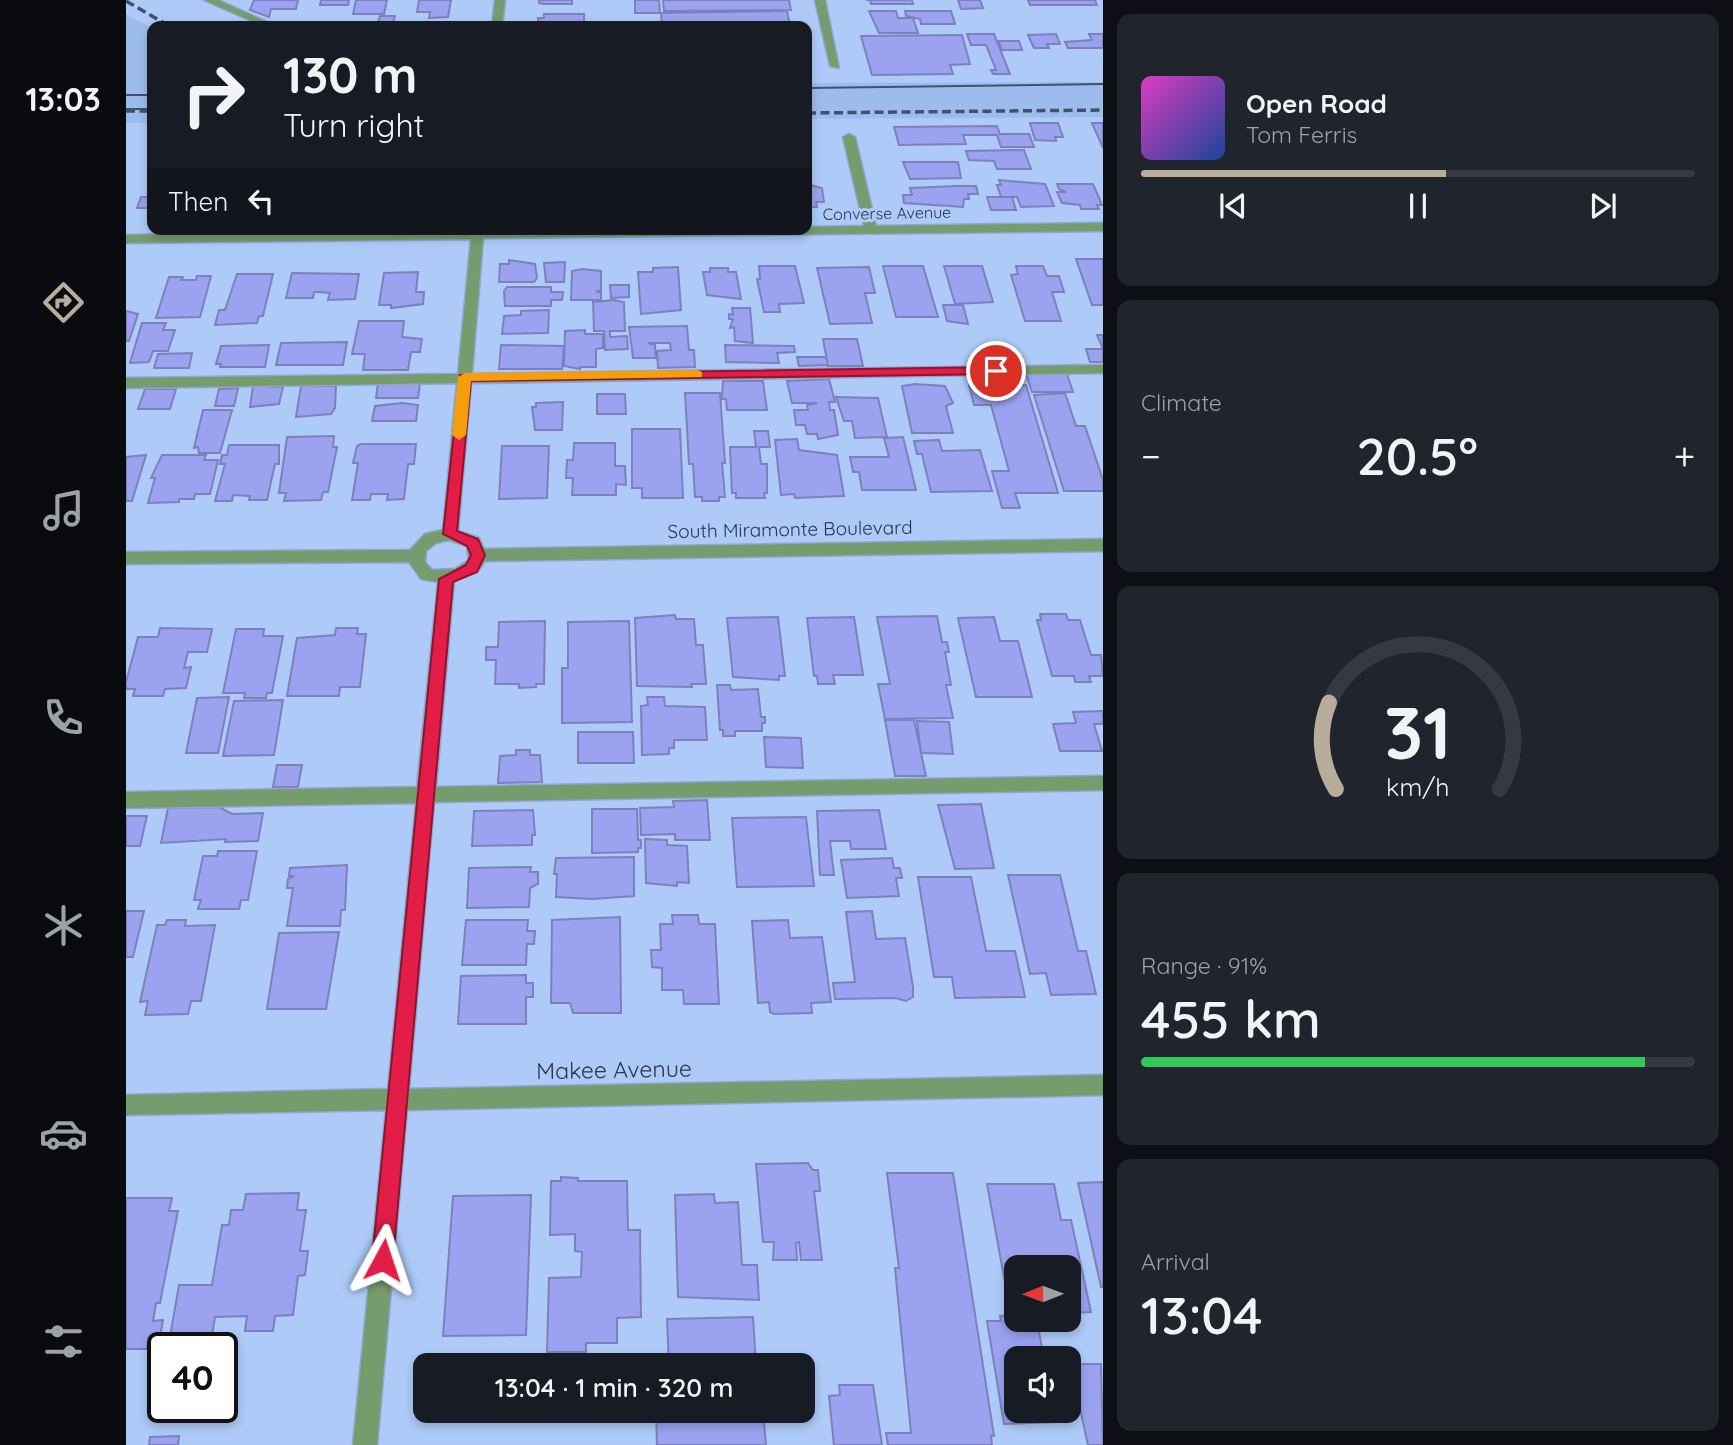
<!DOCTYPE html>
<meta charset="utf-8">
<style>
:root{--surface:#171b24;--page:#20242c;--text:#f1f3f6;--muted:#9ea1a6;--line:#363941;--accent:#b8ad9a}
body{margin:0;font-family:Quicksand,sans-serif;background:var(--page);color:var(--text);height:100vh;display:flex;flex-direction:column;font-size:26px;white-space:nowrap}
*{box-sizing:border-box;margin:0}
p{font-size:23px;color:var(--muted)}
.icon{flex:none;width:38px;height:38px;fill:none;stroke:currentColor;stroke-width:2;stroke-linecap:round;stroke-linejoin:round}
.map{position:relative;flex:1;overflow:hidden}
.side{display:flex;flex-direction:column;gap:14px;padding:14px;background:#0d0f14;width:630px}
.side>*{flex:none}
.banner{position:absolute;left:21px;top:21px;width:665px;height:214px;border-radius:14px;box-shadow:0 4px 10px #0003;background:#171b24;color:var(--text);overflow:hidden}
.needle{width:46px;rotate:269deg}
.tools{position:absolute;left:878px;top:1255px;display:grid;gap:14px}
.tools a{display:grid;place-items:center;width:77px;height:77px;border-radius:14px;background:var(--surface);box-shadow:0 4px 10px #0003;font-size:35px}
.speed{position:absolute;left:21px;top:1332px;display:flex;gap:14px;font-size:35px;font-weight:700;text-align:center}
.speed>*{display:grid;place-content:center;width:91px;height:91px;border-radius:50%;background:var(--surface);box-shadow:0 4px 10px #0003;line-height:1}
.speed .limit{border:4px solid #111;border-radius:10px;background:#fff;color:#111}
.pin{position:absolute;display:grid;place-items:center;width:60px;height:60px;color:#fff;margin:-30px;border:4px solid #fff;border-radius:50%;box-shadow:0 2px 7px #0007}
.me{position:absolute;width:77px;margin:-38px;rotate:5deg;stroke-linejoin:round;filter:drop-shadow(0 0 5px #0008)}
.turn{display:flex;align-items:center;gap:24px;height:147px;padding:0 21px;font-size:32px}
.turn .icon{width:91px;height:91px;stroke-width:2.5}
.turn b{display:block;font-size:49px;line-height:60px}
.then{display:flex;align-items:center;height:66px;padding:0 21px;background:#0003;gap:14px;font-size:26px}
.big{font-size:52px;font-weight:600;line-height:1.1}
.side .widget{flex:1;display:flex;flex-direction:column;justify-content:center;gap:10px;min-width:0;padding:0 24px;border-radius:14px;background:var(--page)}
.side .dial{align-items:center;gap:0}
.dial svg{height:182px;overflow:visible;fill:none;stroke:var(--line);stroke-width:7;stroke-linecap:round;text-anchor:middle}
.dial text{fill:var(--text);stroke:none}
.song{display:flex;align-items:center;gap:21px}
.cover{width:84px;height:84px;border-radius:10px;background:linear-gradient(135deg,hsl(310 70% 55%),hsl(220 70% 35%))}
.played{height:7px;border-radius:4px;background:linear-gradient(90deg,var(--accent) 55%,var(--line) 55%)}
.keys{display:flex;justify-content:space-around;direction:ltr}
.heat{display:flex;justify-content:space-between;align-items:center;font-size:38px;direction:ltr}
.charge{height:10px;border-radius:5px;background:linear-gradient(90deg,#34c759 91%,var(--line) 0)}
.trip{position:absolute;left:287px;top:1353px;width:402px;height:70px;border-radius:14px;background:var(--surface);box-shadow:0 4px 10px #0003;font-weight:600;line-height:70px;text-align:center}
main{display:flex;flex:1;min-height:0}
.menu{display:flex;flex-direction:column;width:126px;justify-content:space-around;align-items:center;background:#090b0e;color:var(--muted)}
.menu .icon{width:49px;height:49px}
.menu .current{color:var(--accent)}
.menu b{font-size:32px;color:var(--text)}
.map>svg:first-child{display:block}
.built{fill:#9dbcee}
.building{fill:#9ba2f0;stroke:#7c81bd;stroke-width:2}
.lines{fill:none;stroke-linecap:round;stroke-linejoin:round}
.minor-casing{stroke:#8da7cf;stroke-width:3}
.minor{fill:#769b6d;fill-rule:evenodd}
.tram{stroke:#40516c;stroke-width:2}
.rail{stroke:#40516c;stroke-width:3.5;stroke-dasharray:9 4.5;stroke-linecap:butt}
.route{fill:#e11d48;stroke:#92132f;stroke-width:2}
.slow{fill:#f59e0b}
.labels{text-anchor:middle;stroke-width:6;stroke-linejoin:round;paint-order:stroke}
.far-street-label{font-size:16px;fill:#29374e;stroke:#adcaf8}
.street-label{font-size:19px;fill:#29374e;stroke:#adcaf8}
.near-street-label{font-size:23px;fill:#29374e;stroke:#adcaf8}
</style>
<main>
<nav class="menu">
<b>13:03</b>
<svg class="icon current" aria-label="directions" viewBox="0 0 24 24"><path d="M12 3l9 9-9 9-9-9zM9 14v-3h6M13 9l2 2-2 2"/></svg>
<svg class="icon" aria-label="music" viewBox="0 0 24 24"><path d="M9 18V5l10-2v13"/><circle cx="6" cy="18" r="3"/><circle cx="16" cy="16" r="3"/></svg>
<svg class="icon" aria-label="phone" viewBox="0 0 24 24"><path d="M5 4h4l2 5-3 2q2 4 5 5l2-3 5 2v4C11 20 4 13 5 4z"/></svg>
<svg class="icon" aria-label="climate" viewBox="0 0 24 24"><path d="M12 3v18M4 7l16 10M4 17L20 7"/></svg>
<svg class="icon" aria-label="car" viewBox="0 0 24 24"><path d="M5 17H2v-5l4-1 3-4h7l3 4 3 1v5h-3M9 17h6M6 11h13"/><circle cx="7" cy="17" r="2"/><circle cx="17" cy="17" r="2"/></svg>
<svg class="icon" aria-label="filters" viewBox="0 0 24 24"><path d="M4 7h16M4 17h16"/><circle cx="9" cy="7" r="2"/><circle cx="15" cy="17" r="2"/></svg>
</nav>
<div class="map">
<svg width="977" height="1445" viewBox="0 0 977 1445">
<rect width="100%" height="100%" fill="#adcaf8"/>
<path class="built" d="M0,14L26,28V123H0Z
M681,78L682,83L977,82V117L681,119Z"/>
<path class="building" d="M128,0H172L170,9H145L143,17L124,10Z
M195,0H223L222,5H194Z
M230,0H261L258,14H227Z
M293,0H325L322,17L303,18L304,12H291Z
M413,0H446V4H418L413,3Z
M509,0H533L534,13H509Z
M537,0H663L665,10L538,11Z
M740,0H786L787,4H745L744,0Z
M832,0H854L857,8L835,9Z
M902,0H969L971,5H904Z
M661,11L664,26H536L535,13Z
M743,11H770L772,18H787L792,33H753Z
M779,11H825L829,24H795L794,19L780,16Z
M418,14H458V22H453V26L412,25V18H418Z
M254,16H269L266,26H251Z
M841,34H868L884,74H867L865,70H870L860,45H845Z
M930,34L934,44H921L923,48H908L902,35Z
M963,34H977V48H942L939,42L966,40Z
M836,35L844,64L824,65L827,74L746,75L735,36Z
M872,41H893L896,50H876Z
M904,123H932L937,137H929L930,141L909,140Z
M966,123H977V148Z
M871,126L874,134H903L908,147H875L871,135H837L840,144L773,145L768,127Z
M898,150L905,169H871L868,161L843,160L840,151Z
M777,162H832L835,178L784,179Z
M873,180L919,184L928,206L895,207L891,197H875L871,185H875Z
M681,184L696,188L698,202H690L691,207H681Z
M931,184H967L976,205H971L973,209H955L954,205L936,203L931,192H940L933,189Z
M831,186H850L852,194H842L843,199H838L837,207L778,203L777,195H786L784,188Z
M26,190V208H11L15,197H24Z
M861,197H886L890,210H865Z
M950,259H977V305H966Z
M383,260L409,264L411,278L408,282H373L374,264H383Z
M439,262L438,282H420L418,263Z
M633,266H669L678,303L653,304L654,312H638L631,279H634Z
M757,266H797L812,317H770Z
M818,266H856L867,302L829,304Z
M890,266H917L921,276H933L938,292H926L935,321H899L885,275L892,274Z
M552,267L555,310L515,314L512,272H527V268Z
M743,267L749,293H739L746,323L704,324L691,268Z
M584,268H602V272H610L615,299L581,295L577,272H584Z
M456,269L475,271V291H470L475,293V300H445L446,271Z
M292,272L290,292H298L297,304L265,308V305H253L258,273Z
M166,273L233,274L229,299L202,300L204,293L193,292H188L187,298H160Z
M111,274H147L137,316H133L131,323L89,325L93,310H99Z
M71,276H85L74,317L30,318L43,277H57L55,280H70Z
M484,285H503V297L485,298Z
M381,287H425V292H437L436,300H425V306H379L378,291Z
M488,300L498,302L499,331H484V337L501,336L502,349L479,350L478,331H468L467,302Z
M817,305H837L842,324L821,321Z
M606,308H624L627,343L609,341L608,327L604,328L607,319H603V314L607,315Z
M423,310L422,333L376,334L378,316L395,315V311Z
M0,311L12,314L3,341H0Z
M233,321H278L276,337L296,339L294,352H285L282,370H237L239,354H226Z
M16,323H40L37,330H49L42,351H27L23,362L4,363Z
M561,326L563,350H568L569,367L532,368L531,351L545,350L544,343H522L529,345L530,358H507L503,327Z
M459,330V334H477V348L470,349V367H454V369L438,366L439,331Z
M971,335H977V362H964L960,349H977Z
M697,339H731L737,366H702Z
M221,342L217,365H150L155,343Z
M143,345L139,367H94L95,364H90L95,346Z
M375,345L438,346L436,369H373Z
M599,345L668,346L669,352L651,353L653,363L600,362Z
M66,353L63,368H28L32,354Z
M671,357H700L702,365L673,366Z
M900,374H941L947,392H906Z
M703,379L709,402H703L704,410H708L712,435L692,439L691,434H681L679,425H670L668,410H682L681,405L691,403H666L661,381Z
M597,381H637L641,410H601L600,399H596Z
M252,383H294L292,398H250Z
M789,384L819,386L827,403L820,406L827,433H786L776,386Z
M843,385H900L932,493H889L894,508H876L866,471H883L865,405H848Z
M127,386L157,387L153,404L124,407Z
M175,386H210L209,408L205,414L170,417Z
M112,388L108,406H89L93,389Z
M19,389H50L44,409H12Z
M559,393H594L599,463H596L599,497H593V501H576V497H569L567,464H563Z
M939,393L950,426H959L977,480V491H938L908,395Z
M471,394H499L500,414H471Z
M710,397L752,398L761,437L729,438L726,421H718Z
M437,402L436,430H409L406,407H410V403Z
M276,403L292,405L290,421H246L249,406Z
M77,410H106L94,453H73L72,447L68,448Z
M506,429H554L557,498H516V488H506Z
M628,431H642L644,447H633L635,464H641V493H638L639,498H610V493H606L604,447H630Z
M208,436L207,447H211L202,492H197L195,500L158,501L160,493H153L161,437Z
M777,437L790,490H736L733,472H727L724,457H763L758,438Z
M671,439L673,450L711,455L718,496L669,498L668,494L655,495L649,440Z
M813,440L816,451L854,450L866,491L805,492L796,454H791L788,441Z
M448,443H489V466H499L500,485L490,484V495H446L447,478H440L441,460H447Z
M235,444H290L288,464H282L278,499L261,500L262,494H245L244,500H226L232,463H227L231,446Z
M103,445H153V464H149L141,500H123L124,496L107,495L106,501H89L99,464H94L96,455H101Z
M376,446H423L421,498L373,499Z
M20,455L6,501H0V457Z
M36,455H80L78,460H92L84,494H69L68,499H53V502L22,503L29,478H25Z
M914,614H940L942,620H954L965,655H975L977,676H963L965,682H949L948,676H926L911,620H915Z
M549,615L550,619H568L570,645H577L580,684H565L566,687L511,686L509,618Z
M811,616L816,642H821L823,652H819L825,685H820L827,718L759,719L752,684H764L751,617Z
M652,617L659,676H653V680L607,677L601,618Z
M728,617L737,675H707L709,684H692L691,676H688L681,618Z
M868,617L874,641H892L906,697H850L832,618Z
M419,621L418,684H410V687L393,688V684H369L370,660H360V647H372L373,622Z
M503,621L506,722L436,723V668H442V622Z
M34,628L86,629L81,652H62L58,668L65,667L60,688L39,689L37,696H7L9,689H0V682L12,637H32Z
M210,628H232L231,634H240L234,687H214L213,696H161L171,638L209,635Z
M110,629H138L137,636H157L146,693H141L140,698H118L119,693H97Z
M591,685H604L605,690L632,689L635,717H639V723H636V731H609V736H597V730H594Z
M103,697L92,753H60L71,698Z
M521,697H538L539,706L579,707L581,740H548V748H543V754L516,755L515,706L522,705Z
M157,700L148,755L97,756L108,701Z
M977,711V724H968L976,751H934L927,724L950,723L947,712Z
M759,720H788L800,776H769Z
M791,721L823,722L827,754L795,753Z
M452,732H507L508,763H452Z
M638,737L675,738L677,768L640,767Z
M390,750H404V755H414L416,782L372,783L374,756L390,755Z
M151,765H176L172,787H147Z
M581,800L584,840H549V834L515,835L514,808L548,807L547,801Z
M855,804L868,868L829,869L812,805Z
M93,807L106,814L137,813L132,841L99,842L100,839L35,843L42,808Z
M466,809H511L512,840H515V848H512V852L466,853Z
M407,810L409,835H406V845L346,846L348,811Z
M753,810L760,849H725L724,841H704L708,875H694L691,811Z
M0,816H21L14,846H0Z
M680,817L688,886L611,887L606,818Z
M519,839L541,840V845L561,846L563,883L551,882V886L520,883Z
M92,851H131L122,900H115L113,909H72L75,900H68L77,856H91Z
M508,857V896L466,899L430,897L431,874H428L430,858Z
M766,858L768,868H774L776,878H770L773,896L721,898L715,860Z
M221,865L219,910H215L214,926H161L167,888H161L162,879L168,876H163L164,868Z
M405,867L404,872H412V884L404,888L403,907L341,908L343,868Z
M882,875H934L952,951H960L970,994L925,995L920,973L904,974Z
M792,877H845L860,951H889L899,997L829,998L826,977H808Z
M0,911H18L7,957H0Z
M746,911L750,939L779,938L787,987V997L780,1001L769,998L709,999L707,983L729,982L720,912Z
M546,915H572L573,924H589L593,1004H558L557,990H536V968L526,967L525,950H535L534,924H547Z
M494,917L495,1013H447L444,1003H425L426,920Z
M41,920H60L59,926L89,925L75,1001H65L62,1014L19,1015L22,1001L14,1002L31,925H39Z
M340,920H402L401,931H409L408,944H401L400,965H336Z
M662,920L664,938L696,937L705,1002L685,1003L686,1013L648,1014L644,1012L643,1002L632,1003L626,921Z
M213,932L200,1009H141L153,933Z
M400,975V983H407V997H400V1024H332L335,976Z
M682,1163L687,1170H692L694,1191H688L696,1260H675L673,1242L670,1243L671,1260H647L648,1242H637L630,1164Z
M761,1173H827L868,1436H865L866,1445H762L760,1433H785L769,1268H773Z
M435,1177L452,1178V1181H501L502,1230H514L515,1317L491,1318V1343H460V1352H421L423,1278L455,1277L456,1252L449,1251V1234L424,1235L425,1181H435Z
M977,1182V1287H975L952,1183Z
M861,1184H928L935,1220H945L965,1312L943,1313V1267H891V1288H880Z
M173,1193L171,1210H180L174,1251H182L179,1275L172,1276L167,1315L149,1316L147,1331H119L121,1316L89,1317L84,1348H42L53,1285H86L96,1225H103L105,1210H117L120,1194Z
M588,1194L589,1203L612,1202L616,1265H631L633,1300L552,1297L549,1195Z
M405,1195L400,1335L317,1336L327,1196Z
M0,1198H46L43,1211H52L34,1303H30L27,1321L37,1320L33,1343H22L21,1349H0Z
M891,1315V1320L911,1321L918,1358H891V1410H928L930,1422L878,1424L861,1321H875L874,1316Z
M627,1317L630,1365H543L541,1319Z
M944,1364H975L977,1445H962Z
M37,1375V1407H74L72,1416L29,1417Z
M713,1385H747L756,1445H708L703,1396L714,1395Z
M530,1410H637L640,1445H531Z
M53,1436L52,1445H23L24,1437Z"/>
<g class="lines">
<defs>
<path id="minor" d="M78,0H92L150,26H137Z
M369,0H379L376,26H366Z
M689,0H699L713,68L704,66Z
M723,134L729,137L750,226L977,223V231L357,238L346,374L977,365V373L345,383L332,531L353,538L358,549L977,539V551L359,561L352,571L328,581L310,787L977,776V790L308,802L283,1089L977,1075V1095L281,1110L251,1445H227L260,1110L0,1115V1095L262,1089L290,803L0,808V792L291,787L312,582L295,579L283,562L0,564V552L284,550L299,534L317,530L331,383L0,388V378L332,374L345,239L0,243V235L346,229H681V227L738,226L717,137ZM323,540L341,546L343,560L329,569L306,570L299,562L300,551L310,543Z"/>
</defs>
<use href="#minor" class="minor-casing"/>
<use href="#minor" class="minor"/>
<path class="tram" d="M681,88L977,84
M0,95H26
M0,109H26"/>
<path class="rail" d="M0,1L43,26
M0,111H26
M681,113L977,110"/>
</g>
<path class="route" d="M870,367L876,371L874,374L345,381L331,531L352,539L359,555L351,572L327,582L267,1260L264,1267L257,1270L249,1267L246,1260L313,579L340,565L345,555L341,546L317,534L334,375Z"/>
<path class="slow" d="M571,370L576,372V377L345,381L340,435L333,440L326,435L332,377L339,373Z"/>
<g class="labels">
<g class="far-street-label">
<text transform="translate(761 213) rotate(-1)" y="6">Converse Avenue</text>
</g>
<g class="street-label">
<text transform="translate(664 529) rotate(-1)" y="7">South Miramonte Boulevard</text>
</g>
<g class="near-street-label">
<text transform="translate(488 1070) rotate(-1)" y="8">Makee Avenue</text>
</g>
</g>
</svg>
<div class="tools">
<a><svg class="needle" viewBox="-14 -14 28 28"><path d="M0-13l5 13h-10z" fill="#e53935"/><path d="M0 13l5-13h-10z" fill="#9ea1a6"/></svg></a>
<a><svg class="icon" aria-label="sound" viewBox="0 0 24 24"><path d="M4 9h4l5-4v14l-5-4H4zM17 9q2 3 0 6"/></svg></a>
</div>
<div class="speed"><div class="limit">40</div></div>
<div class="pin" style="left:870px;top:371px;background:#d93025"><svg class="icon" aria-label="arrive" viewBox="0 0 24 24"><path d="M6 21V4h12l-3 4 3 4H6"/></svg></div>
<svg class="me" style="left:257px;top:1260px" viewBox="-20 -20 40 40"><path d="M0-17L14 15 0 8-14 15z" fill="#e11d48" stroke="#fff" stroke-width="4"/></svg>
<div class="trip">13:04 · 1 min · 320 m</div>
<div class="banner">
<div class="turn"><svg class="icon" aria-label="right" viewBox="0 0 24 24"><path d="M7 20v-9h11M14 6l5 5-5 5"/></svg><div><b>130 m</b>Turn right</div></div>
<div class="then">Then<svg class="icon" aria-label="left" viewBox="0 0 24 24"><path d="M17 20v-9H6M10 6l-5 5 5 5"/></svg></div>
</div>
</div>
<section class="side">
<div class="widget">
<div class="song"><i class="cover"></i><div><b>Open Road</b><p>Tom Ferris</p></div></div>
<div class="played"></div>
<div class="keys"><svg class="icon" aria-label="previous" viewBox="0 0 24 24"><path d="M18 5L8 12l10 7zM5 5v14"/></svg><svg class="icon" aria-label="pause" viewBox="0 0 24 24"><path d="M8 5v14M16 5v14"/></svg><svg class="icon" aria-label="next" viewBox="0 0 24 24"><path d="M6 5l10 7-10 7zM19 5v14"/></svg></div>
</div>
<div class="widget"><p>Climate</p>
<div class="heat"><a>−</a><b class="big">20.5°</b><a>+</a></div>
</div>
<div class="widget dial"><svg viewBox="0 0 100 80">
<path d="M14 69A42 42 0 1 1 86 69"/>
<path d="M14 69A42 42 0 0 1 11 31" stroke="#b8ad9a"/>
<text x="50" y="56" font-size="32" font-weight="700">31</text>
<text x="50" y="72" font-size="11">km/h</text>
</svg></div>
<div class="widget"><p>Range · 91%</p><b class="big">455 km</b><div class="charge"></div></div>
<div class="widget"><p>Arrival</p><b class="big">13:04</b></div>
</section>
</main>
